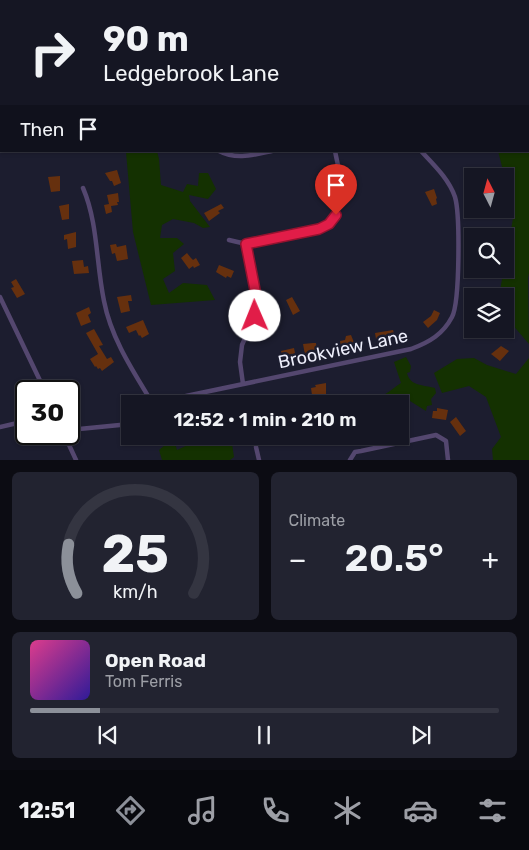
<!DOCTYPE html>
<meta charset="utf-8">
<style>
:root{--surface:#151623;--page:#222330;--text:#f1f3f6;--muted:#9d9fa6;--line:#343541;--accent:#8c9099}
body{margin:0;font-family:Rubik,sans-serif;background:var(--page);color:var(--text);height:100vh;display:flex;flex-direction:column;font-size:19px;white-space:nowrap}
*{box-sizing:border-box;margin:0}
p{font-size:16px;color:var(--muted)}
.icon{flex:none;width:28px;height:28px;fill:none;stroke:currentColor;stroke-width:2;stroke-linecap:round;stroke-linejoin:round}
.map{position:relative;height:460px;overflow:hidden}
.sheet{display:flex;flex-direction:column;gap:12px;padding:12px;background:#0c0c13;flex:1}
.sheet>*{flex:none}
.banner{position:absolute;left:0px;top:0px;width:530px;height:152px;box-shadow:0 1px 4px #0004,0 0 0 1px var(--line);background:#151623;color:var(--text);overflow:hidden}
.needle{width:32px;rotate:354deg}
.fabs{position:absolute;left:464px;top:168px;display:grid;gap:10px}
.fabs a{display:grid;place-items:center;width:50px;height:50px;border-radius:0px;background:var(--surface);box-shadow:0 1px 4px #0004,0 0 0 1px var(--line);font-size:25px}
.speed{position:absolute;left:15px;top:380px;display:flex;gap:10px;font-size:25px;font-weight:700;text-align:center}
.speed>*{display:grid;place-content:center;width:65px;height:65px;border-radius:50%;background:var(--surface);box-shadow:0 1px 4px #0004,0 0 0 1px var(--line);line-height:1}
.speed .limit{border:2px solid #111;border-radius:8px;background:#fff;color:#111}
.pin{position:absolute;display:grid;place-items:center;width:42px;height:42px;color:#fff;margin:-51px -21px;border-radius:50% 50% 50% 0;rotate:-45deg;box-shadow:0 0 5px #0007}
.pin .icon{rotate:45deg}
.me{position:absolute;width:55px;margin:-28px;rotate:359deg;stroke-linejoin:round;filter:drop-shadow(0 0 4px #0008)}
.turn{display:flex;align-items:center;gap:18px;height:105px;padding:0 20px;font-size:22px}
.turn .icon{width:65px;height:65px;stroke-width:2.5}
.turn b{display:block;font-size:35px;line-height:42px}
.then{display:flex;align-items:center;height:48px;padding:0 20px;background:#0003;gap:10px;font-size:19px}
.big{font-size:38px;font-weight:600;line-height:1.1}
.sheet .tile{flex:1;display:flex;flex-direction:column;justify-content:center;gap:8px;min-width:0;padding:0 18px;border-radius:8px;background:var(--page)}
.sheet .dial{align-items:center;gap:0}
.dial svg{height:130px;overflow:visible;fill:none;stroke:var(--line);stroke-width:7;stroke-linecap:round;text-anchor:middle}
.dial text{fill:var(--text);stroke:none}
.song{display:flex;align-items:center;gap:15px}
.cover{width:60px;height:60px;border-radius:8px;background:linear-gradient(135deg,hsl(330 70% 55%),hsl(250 70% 35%))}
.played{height:5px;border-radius:2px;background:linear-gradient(90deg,var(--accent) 15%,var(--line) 15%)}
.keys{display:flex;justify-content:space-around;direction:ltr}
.heat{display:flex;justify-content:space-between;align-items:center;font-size:28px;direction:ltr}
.sheet .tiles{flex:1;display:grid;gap:12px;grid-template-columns:1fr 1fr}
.tile:last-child{grid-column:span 2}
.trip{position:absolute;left:121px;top:395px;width:288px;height:50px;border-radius:0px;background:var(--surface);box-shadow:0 1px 4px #0004,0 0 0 1px var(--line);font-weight:600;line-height:50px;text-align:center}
.tabs{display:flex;height:80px;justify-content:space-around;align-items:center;background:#08090e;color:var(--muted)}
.tabs .icon{width:35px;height:35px}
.tabs .active{color:var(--accent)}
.tabs b{font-size:22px;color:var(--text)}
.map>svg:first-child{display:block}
.green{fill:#143101}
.building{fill:#66300e}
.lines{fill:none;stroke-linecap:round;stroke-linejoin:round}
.minor{stroke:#54476f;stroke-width:4.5}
.route-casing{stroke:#92132f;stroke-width:12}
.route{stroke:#e11d48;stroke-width:9}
.labels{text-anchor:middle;stroke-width:5;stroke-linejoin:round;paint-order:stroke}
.street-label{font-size:18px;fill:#eeeffc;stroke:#1c1d2f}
</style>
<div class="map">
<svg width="529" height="460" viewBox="0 0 529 460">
<rect width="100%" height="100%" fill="#1c1d2f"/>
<path class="green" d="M529,56V273L528,278L529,344L505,316V296H499L514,213L498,151H529Z
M107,151H157L159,159L161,185L183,192L187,184L198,186L199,173H208L216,189L208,199L189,195L190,201L210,227L203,228L194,223L173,219L162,225L160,238H177L184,244L173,253L175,271L163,279L169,293L183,283L207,285L215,300L151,305L133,232L126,152Z
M406,357L411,366L410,372L407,373C410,386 423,385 435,388L436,393L431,399L432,405L427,406L426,411L410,401L390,400L376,404H353L355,399C365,396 369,400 376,398C385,396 393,388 401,383L394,362Z
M474,358L487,365L516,374L529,358V460H493L492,449L501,437L486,397L469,386L442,393L434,373L457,359Z
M161,436H173L177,450L207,436H234L231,437L234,457L230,460H162L159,450L165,445Z"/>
<path class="building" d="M117,170L121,183L114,186L112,181H110L105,173Z
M60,176V191L51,192L48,177Z
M434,189L437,198L436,199L437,204L432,206L425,192Z
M118,193L119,202H117L118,205L111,206L112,212L106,214L104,205L109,204L107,195Z
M69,204V219L62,220L59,206Z
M221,204L224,208L218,211L220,213L209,221L204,213Z
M76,232V247L68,249L67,239L64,240V235Z
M116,244L117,247L126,245L128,259L117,261L115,253L112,254L110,245Z
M187,253L191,258L193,260L196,258L200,265L194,268L193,266L189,269L181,258Z
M83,260L84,267L88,266L89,273L74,274L72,261Z
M219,265L234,271L231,278L227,276L226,278L216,272Z
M16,279L25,294L17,298L11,288L14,287L11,282Z
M131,295L132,301H128L130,311L121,313L117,297Z
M292,297L300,311L293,315L286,300Z
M89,307L91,313L88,315L91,322L81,326L76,313Z
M434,310L440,313L437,320L428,328L423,322L431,316Z
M143,320L149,334L142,338L140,335L139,336L136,330L129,333L126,327Z
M94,329L103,345L99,346L107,359L111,357L114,362L102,371L100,368L98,369L96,366L95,367L90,359L98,354L86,333Z
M393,330L395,337L376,339L375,333Z
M351,335L355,345L345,348V346L341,347L340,341L345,340L346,336Z
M313,343H316L317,352L305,355L303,344Z
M501,346L509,351L500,361L491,354Z
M294,348L296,358L283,362L281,351Z
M326,383V397L320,398L319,394L312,395L311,388L316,387L315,385Z
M437,408L448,410L446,420L432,418L433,411H437Z
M456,417L466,431L460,436L450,422Z"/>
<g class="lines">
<path class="minor" d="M110,0L111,1
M202,0V1
M297,0V1
M219,151C236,160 253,155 272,151
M83,188C98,223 96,263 104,301C111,338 133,371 153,404
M229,240L246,244L319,229C352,210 341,182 335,151
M0,297L45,391
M243,384L240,362L242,345L255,316V295L246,244
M172,404L186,396L411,349C430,342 443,334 452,317C460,302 460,214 455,197C449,179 434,165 421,151
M0,427L26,421
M69,430L130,424
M64,434L76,460
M256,447L259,460
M350,460L355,452L361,451L436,435L446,441L448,460"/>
</g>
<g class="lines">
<defs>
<path id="route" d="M255,316L256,295L246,244L319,229L329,224L336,215"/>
</defs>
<use href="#route" class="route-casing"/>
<use href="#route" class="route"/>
</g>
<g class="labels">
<g class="street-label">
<text transform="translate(343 349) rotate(-12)" y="6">Brookview Lane</text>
</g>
</g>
</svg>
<div class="fabs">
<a><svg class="needle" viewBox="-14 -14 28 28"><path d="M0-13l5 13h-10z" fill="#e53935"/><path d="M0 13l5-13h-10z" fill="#9d9fa6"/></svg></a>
<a><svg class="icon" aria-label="search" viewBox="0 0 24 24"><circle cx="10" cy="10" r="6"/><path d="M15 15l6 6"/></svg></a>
<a><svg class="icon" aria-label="layers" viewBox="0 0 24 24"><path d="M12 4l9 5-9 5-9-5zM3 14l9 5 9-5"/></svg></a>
</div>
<div class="speed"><div class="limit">30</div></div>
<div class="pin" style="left:336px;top:215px;background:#d93025"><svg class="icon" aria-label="arrive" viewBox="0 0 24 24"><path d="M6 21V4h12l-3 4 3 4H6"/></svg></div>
<svg class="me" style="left:255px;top:316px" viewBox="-20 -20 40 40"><circle r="19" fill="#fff"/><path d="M0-13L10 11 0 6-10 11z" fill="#e11d48"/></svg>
<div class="trip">12:52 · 1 min · 210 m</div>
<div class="banner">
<div class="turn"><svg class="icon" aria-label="right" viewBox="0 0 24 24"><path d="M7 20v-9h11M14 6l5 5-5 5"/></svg><div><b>90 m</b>Ledgebrook Lane</div></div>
<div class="then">Then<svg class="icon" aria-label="arrive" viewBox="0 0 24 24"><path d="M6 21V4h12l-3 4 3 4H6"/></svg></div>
</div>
</div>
<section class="sheet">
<div class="tiles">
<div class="tile dial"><svg viewBox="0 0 100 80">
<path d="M14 69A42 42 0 1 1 86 69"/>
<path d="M14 69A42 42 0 0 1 9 39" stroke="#8c9099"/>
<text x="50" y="56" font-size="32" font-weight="700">25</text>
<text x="50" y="72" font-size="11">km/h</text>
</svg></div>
<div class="tile"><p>Climate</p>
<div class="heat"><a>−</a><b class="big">20.5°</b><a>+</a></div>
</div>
<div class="tile">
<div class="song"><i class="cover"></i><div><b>Open Road</b><p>Tom Ferris</p></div></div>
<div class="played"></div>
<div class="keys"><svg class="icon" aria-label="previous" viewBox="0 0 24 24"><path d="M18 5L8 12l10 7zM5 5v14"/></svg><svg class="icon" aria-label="pause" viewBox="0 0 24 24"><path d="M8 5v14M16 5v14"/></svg><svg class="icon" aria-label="next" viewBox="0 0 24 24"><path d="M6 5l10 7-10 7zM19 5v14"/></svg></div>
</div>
</div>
</section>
<nav class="tabs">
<b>12:51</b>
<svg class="icon active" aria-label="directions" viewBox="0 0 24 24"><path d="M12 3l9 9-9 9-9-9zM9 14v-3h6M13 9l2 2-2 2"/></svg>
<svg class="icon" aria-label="music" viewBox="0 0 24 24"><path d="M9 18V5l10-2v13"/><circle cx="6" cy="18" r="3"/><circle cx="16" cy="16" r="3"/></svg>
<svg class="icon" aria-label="phone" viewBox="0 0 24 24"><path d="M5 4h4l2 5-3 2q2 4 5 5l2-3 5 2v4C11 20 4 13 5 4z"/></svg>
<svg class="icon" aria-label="climate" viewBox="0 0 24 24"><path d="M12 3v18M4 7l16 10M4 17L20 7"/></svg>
<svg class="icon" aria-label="car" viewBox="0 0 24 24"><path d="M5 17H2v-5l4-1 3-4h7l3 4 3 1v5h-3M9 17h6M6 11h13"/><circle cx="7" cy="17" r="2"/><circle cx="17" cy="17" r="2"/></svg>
<svg class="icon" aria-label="filters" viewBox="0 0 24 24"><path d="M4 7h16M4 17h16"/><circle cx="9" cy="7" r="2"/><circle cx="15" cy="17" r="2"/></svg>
</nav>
